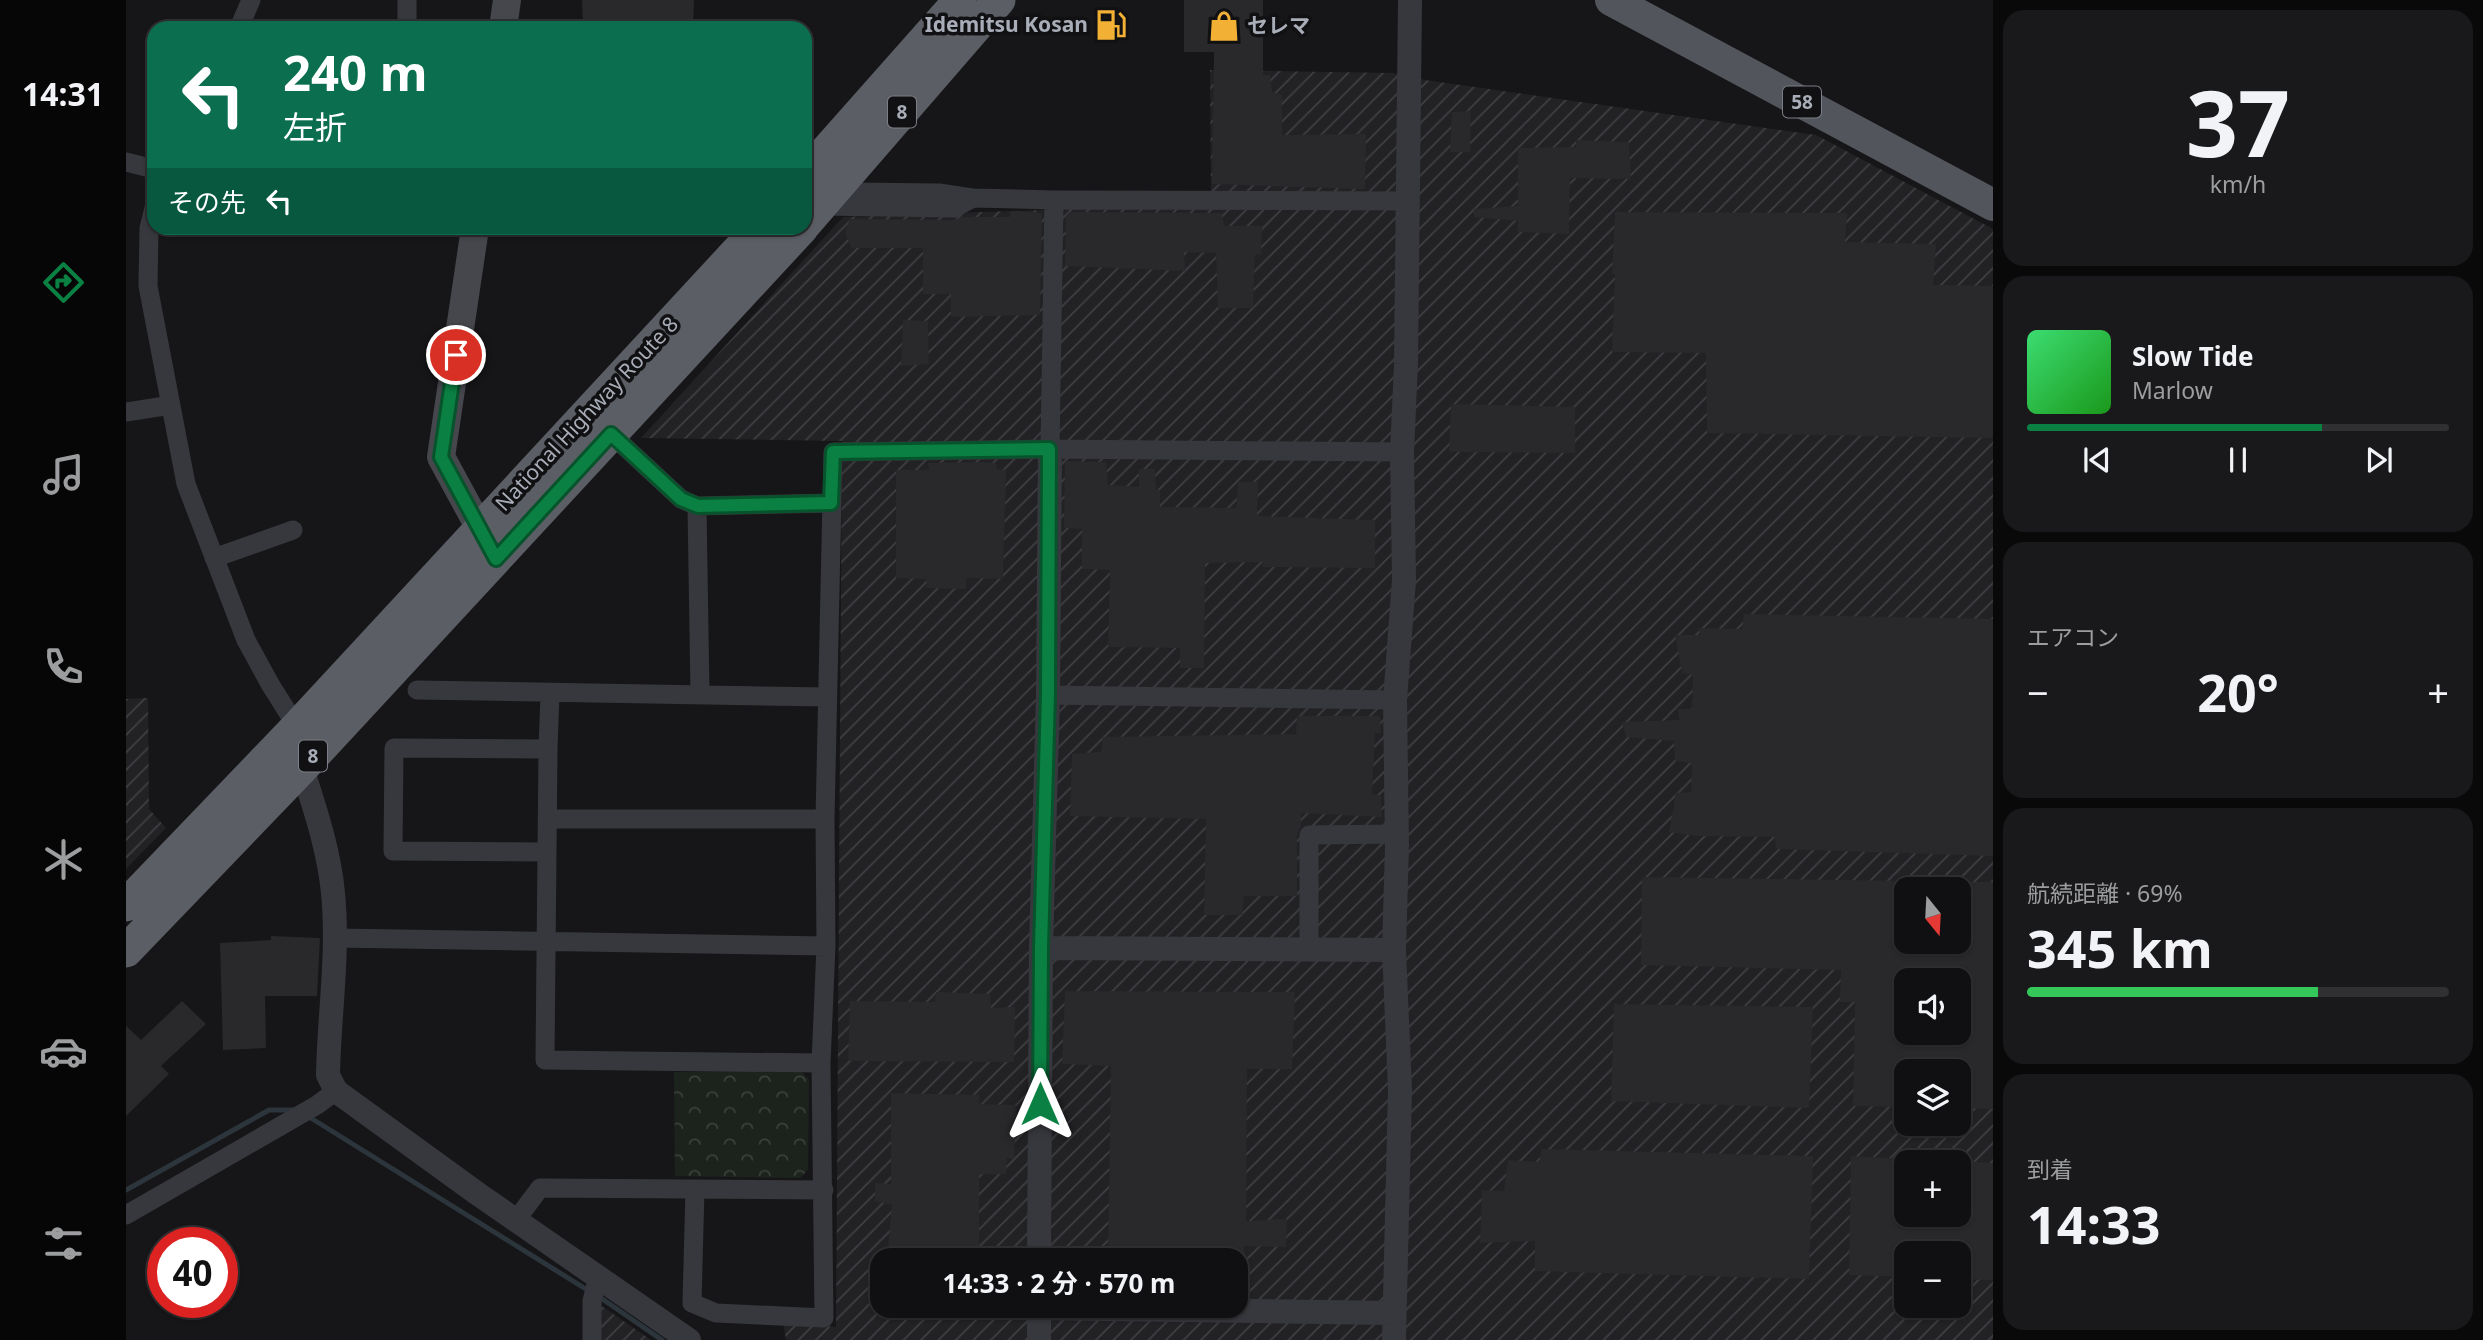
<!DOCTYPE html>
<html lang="ja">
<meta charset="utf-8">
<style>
:root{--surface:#101012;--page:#19191b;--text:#f1f3f6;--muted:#9c9d9f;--line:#303032;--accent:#0b8043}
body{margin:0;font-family:"Noto Sans","Noto Sans JP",sans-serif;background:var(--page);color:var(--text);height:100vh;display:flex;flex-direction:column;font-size:26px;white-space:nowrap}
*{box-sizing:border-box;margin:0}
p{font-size:23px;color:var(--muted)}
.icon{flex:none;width:38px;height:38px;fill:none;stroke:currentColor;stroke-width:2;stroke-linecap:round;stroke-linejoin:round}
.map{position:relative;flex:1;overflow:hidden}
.side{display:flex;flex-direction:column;gap:10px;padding:10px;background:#09090a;width:490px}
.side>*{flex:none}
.guide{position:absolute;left:21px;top:21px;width:665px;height:214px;border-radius:21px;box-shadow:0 2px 5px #0004,0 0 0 2px var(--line);background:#0b6e4f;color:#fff;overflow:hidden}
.needle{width:46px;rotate:162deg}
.controls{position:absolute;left:1768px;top:877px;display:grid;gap:14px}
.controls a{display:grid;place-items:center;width:77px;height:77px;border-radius:14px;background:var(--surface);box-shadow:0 2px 5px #0004,0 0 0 2px var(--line);font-size:35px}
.speed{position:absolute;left:21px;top:1227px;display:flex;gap:14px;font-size:35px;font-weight:700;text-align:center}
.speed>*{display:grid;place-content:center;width:91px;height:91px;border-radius:50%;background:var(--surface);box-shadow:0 2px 5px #0004,0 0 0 2px var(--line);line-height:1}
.speed .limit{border:10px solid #d22;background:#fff;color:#111}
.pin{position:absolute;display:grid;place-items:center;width:60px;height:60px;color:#fff;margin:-30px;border:4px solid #fff;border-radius:50%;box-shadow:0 2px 7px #0007}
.me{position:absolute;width:77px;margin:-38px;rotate:0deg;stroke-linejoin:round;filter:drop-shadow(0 0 5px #0008)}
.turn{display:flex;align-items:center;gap:24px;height:147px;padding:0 21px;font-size:32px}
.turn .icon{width:91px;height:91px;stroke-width:2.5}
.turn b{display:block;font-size:49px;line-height:60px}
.then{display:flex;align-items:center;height:66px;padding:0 21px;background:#0003;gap:14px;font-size:26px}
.big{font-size:52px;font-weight:700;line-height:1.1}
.side .widget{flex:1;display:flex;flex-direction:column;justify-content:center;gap:10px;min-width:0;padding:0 24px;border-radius:21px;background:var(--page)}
.side .dial{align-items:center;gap:0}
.dial b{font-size:91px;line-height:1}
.song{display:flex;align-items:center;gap:21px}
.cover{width:84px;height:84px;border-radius:10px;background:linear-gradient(135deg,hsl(140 70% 55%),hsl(120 70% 35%))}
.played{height:7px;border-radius:4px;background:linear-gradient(90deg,var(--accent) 70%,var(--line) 70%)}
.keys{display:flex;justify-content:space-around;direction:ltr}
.heat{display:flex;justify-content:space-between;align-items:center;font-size:38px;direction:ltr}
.charge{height:10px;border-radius:5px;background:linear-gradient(90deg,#34c759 69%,var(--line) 0)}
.trip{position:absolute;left:744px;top:1248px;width:378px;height:70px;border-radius:21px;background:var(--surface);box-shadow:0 2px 5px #0004,0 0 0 2px var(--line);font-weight:700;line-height:70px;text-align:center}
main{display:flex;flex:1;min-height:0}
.menu{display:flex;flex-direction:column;width:126px;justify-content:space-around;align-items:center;background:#060607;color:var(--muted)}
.menu .icon{width:49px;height:49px}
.menu .active{color:var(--accent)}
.menu b{font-size:32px;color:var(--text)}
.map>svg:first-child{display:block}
.industrial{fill:url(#industrial-furrows);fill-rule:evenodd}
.park{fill:url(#park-crowns)}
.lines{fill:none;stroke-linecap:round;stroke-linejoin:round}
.stream{stroke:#2c353c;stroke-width:5}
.building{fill:#29292c;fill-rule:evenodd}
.minor-tunnel{stroke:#333438;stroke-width:19;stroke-dasharray:19 10;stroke-linecap:butt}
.minor{stroke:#37383d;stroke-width:19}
.tertiary{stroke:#37383d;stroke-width:24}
.secondary{stroke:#45474d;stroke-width:28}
.primary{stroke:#53555c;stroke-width:32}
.trunk{stroke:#5b5e65;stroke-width:33}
.route-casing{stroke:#07532c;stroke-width:18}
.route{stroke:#0b8043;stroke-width:12}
.labels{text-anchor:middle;stroke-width:7;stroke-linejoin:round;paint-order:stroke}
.shield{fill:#111113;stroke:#7b7e86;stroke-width:2}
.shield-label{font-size:19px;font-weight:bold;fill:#a8adb8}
.poi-label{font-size:21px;font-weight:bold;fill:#a8adb8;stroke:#111113;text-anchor:end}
.street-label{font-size:21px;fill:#a8adb8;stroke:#111113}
</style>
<main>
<nav class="menu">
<b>14:31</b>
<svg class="icon active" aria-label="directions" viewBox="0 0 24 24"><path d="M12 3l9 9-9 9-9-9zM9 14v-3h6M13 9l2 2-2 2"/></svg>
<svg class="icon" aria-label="music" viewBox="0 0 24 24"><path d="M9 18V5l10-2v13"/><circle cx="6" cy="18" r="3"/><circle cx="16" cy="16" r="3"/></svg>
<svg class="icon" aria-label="phone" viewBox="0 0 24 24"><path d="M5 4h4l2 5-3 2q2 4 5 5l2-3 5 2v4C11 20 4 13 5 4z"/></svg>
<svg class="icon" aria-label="climate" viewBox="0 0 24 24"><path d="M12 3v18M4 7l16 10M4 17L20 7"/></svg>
<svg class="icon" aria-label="car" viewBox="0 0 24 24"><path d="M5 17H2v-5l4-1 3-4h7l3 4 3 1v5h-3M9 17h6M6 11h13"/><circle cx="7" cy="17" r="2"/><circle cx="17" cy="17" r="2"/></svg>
<svg class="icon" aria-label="filters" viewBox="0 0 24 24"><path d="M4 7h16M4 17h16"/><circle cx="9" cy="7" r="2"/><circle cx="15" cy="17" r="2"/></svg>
</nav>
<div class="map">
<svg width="1867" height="1340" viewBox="0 0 1867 1340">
<defs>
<pattern id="industrial-furrows" width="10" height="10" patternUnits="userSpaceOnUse" patternTransform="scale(1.75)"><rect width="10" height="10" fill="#222225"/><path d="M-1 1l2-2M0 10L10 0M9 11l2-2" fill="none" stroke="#3f3f43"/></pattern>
<pattern id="park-crowns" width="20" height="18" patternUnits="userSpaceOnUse" patternTransform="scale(1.75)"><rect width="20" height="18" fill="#1c231d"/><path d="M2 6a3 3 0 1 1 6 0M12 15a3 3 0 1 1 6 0" fill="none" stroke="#3a403c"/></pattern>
</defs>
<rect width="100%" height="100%" fill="#161618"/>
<path class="industrial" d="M1084,70L1267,73L1299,80L1690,135L1867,229V1340H660L657,1322L710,1327L716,441L515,438L717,217L1085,204ZM1780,889H1832V942H1780ZM1780,980H1832V1032H1780ZM1780,1071H1832V1124H1780ZM1780,1162H1832V1214H1780ZM1780,1253H1832V1306H1780ZM756,1260H1110V1306H756Z
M22,698L23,809L40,828L0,869V699Z
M470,1302L525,1340H471Z"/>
<path class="park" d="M675,1071L683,1080L682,1170L674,1178L549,1176L548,1072Z"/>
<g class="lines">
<path class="stream" d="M180,1115L463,1291
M0,1190L143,1110H168
M472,1296L536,1340"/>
</g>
<path class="building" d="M456,0H568L567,28H457Z
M1058,0H1137V75H1144L1146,92L1156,95V135L1240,134L1239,189L1086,184L1088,52H1058Z
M1345,111L1344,152H1324L1326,112Z
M1450,140L1503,142L1505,179L1444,178L1443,234L1391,232L1392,221L1348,217V209L1392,206V148L1450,147Z
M884,211L910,212L916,214L914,315L825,317V294H797V248H725L719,232L724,219L828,220L837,217H885Z
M944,212L1096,213L1098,226H1136L1135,255L1129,254L1127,308H1092L1090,253L1058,252L1059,271L939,266L940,216Z
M1489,212L1721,213L1719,242L1810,244L1807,285L1867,286V438L1581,433L1580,353L1486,352L1489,274H1486Z
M777,320L802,321L803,364L775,366Z
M1325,404L1449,407V453L1323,452Z
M939,461L980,462L982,485L1013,487V469H1029L1030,490H1034V507L1110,508L1112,482H1132L1131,516L1249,520V568L1137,567V562L1079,563L1078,668H1054V648L982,647L984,570L956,569V529L938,528Z
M854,462L870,463L871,469L880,470L877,579L840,578V589L800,588L801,579L770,578V470H803L802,463Z
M1618,614L1867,619V856L1651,849L1648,837L1570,836L1543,832L1550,793L1565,792L1566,763L1549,761L1548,741L1500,737L1496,722L1553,720L1552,709H1566L1567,675L1556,673L1549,635H1574L1573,628L1616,629Z
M1171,716H1254L1255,733H1249L1246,794L1255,796L1256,817L1175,813V826L1171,835V896H1118L1116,915H1078L1080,819L944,816L946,754L975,752L977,737L1170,734Z
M1516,877L1780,881V942H1832V882H1867V1109L1832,1108V1071H1780V1107L1727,1106L1729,1002H1714L1715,970L1515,965ZM1780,980H1832V1032H1780Z
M145,936L194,938L191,996H139L140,1048L97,1050L94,943L145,940Z
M939,991L1169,992L1166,1069H1121L1120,1221L1161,1219L1160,1247L1118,1246L1119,1260L982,1254L985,1066L936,1064Z
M810,992L864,994L865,1008L889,1007L888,1062L722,1061L724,1001L809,1002Z
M56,1001L80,1024L35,1066L43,1074L0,1116V1026L15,1040Z
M1488,1004L1687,1007L1683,1108L1485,1101Z
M765,1093L854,1095L853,1104L890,1105L888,1159L881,1158L880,1174H853V1260H761L766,1205L749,1201V1183L765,1184Z
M1415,1149L1687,1156L1683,1279L1409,1271V1241L1354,1243L1356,1190L1378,1191L1382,1160L1414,1162Z
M1725,1156L1780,1159V1214H1832V1161L1867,1163V1280L1832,1279V1253H1780V1277L1723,1275Z"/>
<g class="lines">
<path class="minor-tunnel" d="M679,192H711"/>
<path class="minor" d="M113,28L125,0
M281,28V0
M0,162L28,169
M729,192L813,193L846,198
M696,206L828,208L847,198L928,200L1282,201
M28,208L23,228L22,286L60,484L120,640L144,684L171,727L172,733
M0,412L45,405
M485,434L555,499L571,506L705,503
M924,449L928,200
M571,506L574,695
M88,558L167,530
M291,690L701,697
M424,694L422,749L419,1060L695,1063
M922,695L1269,700
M422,819H699
M421,852L267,851L268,748L422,749
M209,938L700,946
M1183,949V835L1271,834
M569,1189L566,1303L590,1313L698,1318L695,1063L700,946L699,819L707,452L924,449L1276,452
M0,1215L191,1105L210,1091
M390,1220L414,1188L698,1190
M466,1340V1301L470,1285V1275"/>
<path class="tertiary" d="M176,768C189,809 203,850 207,893C213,954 203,1015 202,1075L210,1091L352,1194L563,1340
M915,948L1268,950
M913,1260L915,948L922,695L924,449
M913,1308L1268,1313
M913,1340V1306
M1268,1340L1274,1089L1268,950L1271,846L1269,700L1278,580L1276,452L1280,364L1284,0"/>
<path class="secondary" d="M377,28L381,0
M349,228L315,457L364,547"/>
<path class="primary" d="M1485,0L1867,205"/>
<path class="trunk" d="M679,175L834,0
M679,224L873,0
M0,905L171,727L633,228
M0,951L176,768L676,228"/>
</g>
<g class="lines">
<defs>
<path id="route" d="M330,355L315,457L370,559L485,434L555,499L572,506L705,503L707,452L923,449L922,695L915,948L914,1104"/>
</defs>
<use href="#route" class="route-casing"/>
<use href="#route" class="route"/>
</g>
<defs>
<symbol id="fuel-bare" viewBox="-9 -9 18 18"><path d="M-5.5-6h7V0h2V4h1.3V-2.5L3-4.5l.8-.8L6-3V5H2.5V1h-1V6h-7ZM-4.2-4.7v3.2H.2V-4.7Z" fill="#f2b134" stroke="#111113" stroke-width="2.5" paint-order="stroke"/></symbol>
<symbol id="shop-bare" viewBox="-9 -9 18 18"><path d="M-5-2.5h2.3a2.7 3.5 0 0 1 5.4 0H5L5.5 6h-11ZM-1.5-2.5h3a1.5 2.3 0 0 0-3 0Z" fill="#f2b134" stroke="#111113" stroke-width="2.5" paint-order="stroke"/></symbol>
</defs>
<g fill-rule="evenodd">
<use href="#fuel-bare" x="963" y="3" width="44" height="44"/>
<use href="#shop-bare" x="1076" y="4" width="44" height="44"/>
</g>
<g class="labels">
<g class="shield">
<rect x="1657" y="86.5" width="38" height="31" rx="5"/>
<rect x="762" y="96.5" width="28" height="31" rx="5"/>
<rect x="173" y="740.5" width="28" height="31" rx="5"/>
</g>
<g class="shield-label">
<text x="1676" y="109">58</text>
<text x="776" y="119">8</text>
<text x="187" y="763">8</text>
</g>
<g class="poi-label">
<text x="962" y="32">Idemitsu Kosan</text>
<text x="1121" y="33" text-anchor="start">セレマ</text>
</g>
<g class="street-label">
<text transform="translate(461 414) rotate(-47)" y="7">National Highway Route 8</text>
</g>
</g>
</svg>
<div class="controls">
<a><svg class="needle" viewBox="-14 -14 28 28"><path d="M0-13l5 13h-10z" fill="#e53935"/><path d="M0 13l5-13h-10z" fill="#9c9d9f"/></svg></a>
<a><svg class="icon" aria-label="sound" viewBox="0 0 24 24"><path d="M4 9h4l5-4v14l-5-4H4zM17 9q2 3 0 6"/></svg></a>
<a><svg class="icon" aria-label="layers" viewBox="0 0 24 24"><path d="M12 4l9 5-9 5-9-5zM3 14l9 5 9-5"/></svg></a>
<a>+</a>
<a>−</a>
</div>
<div class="speed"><div class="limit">40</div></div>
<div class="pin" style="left:330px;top:355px;background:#d93025"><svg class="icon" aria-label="arrive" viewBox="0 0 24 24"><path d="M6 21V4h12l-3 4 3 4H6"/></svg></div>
<svg class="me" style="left:914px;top:1104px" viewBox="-20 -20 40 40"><path d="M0-17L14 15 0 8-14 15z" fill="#0b8043" stroke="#fff" stroke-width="4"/></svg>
<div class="trip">14:33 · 2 分 · 570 m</div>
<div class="guide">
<div class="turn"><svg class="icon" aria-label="left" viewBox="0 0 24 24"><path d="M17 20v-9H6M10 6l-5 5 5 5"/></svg><div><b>240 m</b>左折</div></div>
<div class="then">その先<svg class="icon" aria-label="left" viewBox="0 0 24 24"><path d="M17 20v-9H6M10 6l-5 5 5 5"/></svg></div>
</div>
</div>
<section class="side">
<div class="widget dial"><b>37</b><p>km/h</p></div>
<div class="widget">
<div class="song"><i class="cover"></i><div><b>Slow Tide</b><p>Marlow</p></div></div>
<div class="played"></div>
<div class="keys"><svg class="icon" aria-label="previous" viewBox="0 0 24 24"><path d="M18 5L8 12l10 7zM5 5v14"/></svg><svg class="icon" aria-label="pause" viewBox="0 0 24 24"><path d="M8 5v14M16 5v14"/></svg><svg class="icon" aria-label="next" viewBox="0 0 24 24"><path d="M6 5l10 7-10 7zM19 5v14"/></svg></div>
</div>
<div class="widget"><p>エアコン</p>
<div class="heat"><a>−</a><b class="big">20°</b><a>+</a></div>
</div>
<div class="widget"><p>航続距離 · 69%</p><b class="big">345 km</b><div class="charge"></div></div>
<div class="widget"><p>到着</p><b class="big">14:33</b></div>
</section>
</main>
